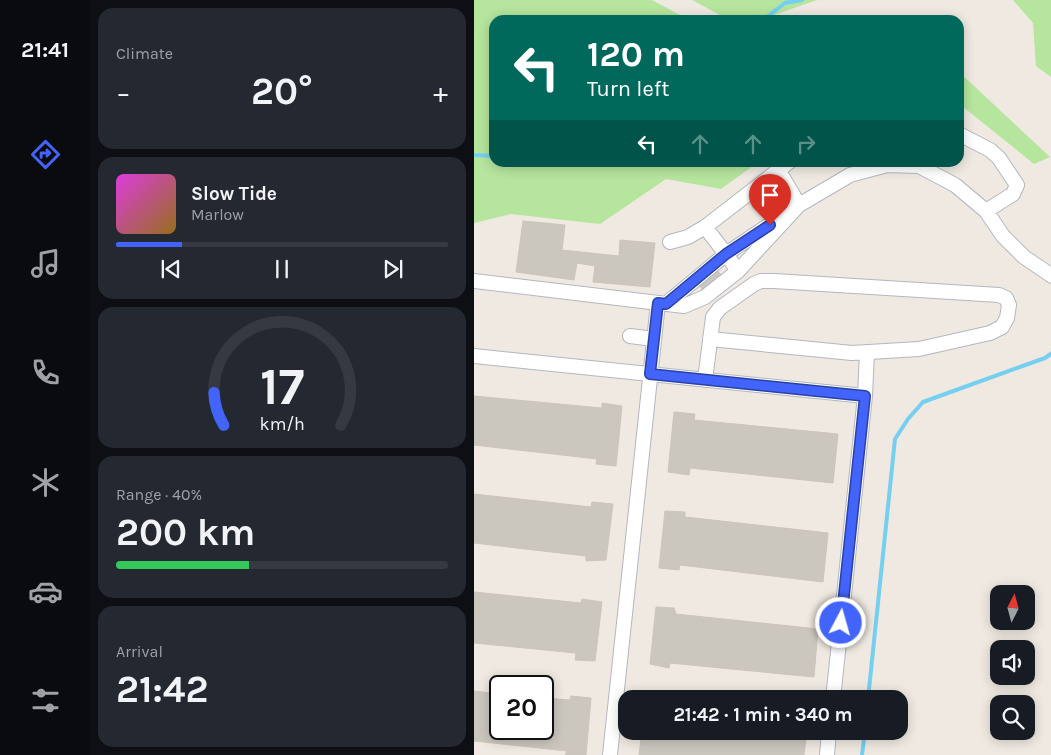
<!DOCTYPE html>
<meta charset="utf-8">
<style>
:root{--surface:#171b24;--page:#242831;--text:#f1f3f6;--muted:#9ea1a6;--line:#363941;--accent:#4264fb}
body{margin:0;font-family:Karla,sans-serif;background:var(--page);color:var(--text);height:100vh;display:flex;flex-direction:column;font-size:19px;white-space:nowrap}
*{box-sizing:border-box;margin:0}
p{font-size:16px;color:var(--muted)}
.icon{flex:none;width:28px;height:28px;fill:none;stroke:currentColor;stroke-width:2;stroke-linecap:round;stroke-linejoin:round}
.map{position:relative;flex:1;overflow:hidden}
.side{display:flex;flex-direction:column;gap:8px;padding:8px;background:#0d0f14;width:384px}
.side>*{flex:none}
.hud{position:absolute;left:15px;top:15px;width:475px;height:152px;border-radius:15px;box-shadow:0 2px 12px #0003;background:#00695c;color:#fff;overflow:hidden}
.needle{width:32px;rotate:6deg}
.tools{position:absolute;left:516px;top:585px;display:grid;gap:10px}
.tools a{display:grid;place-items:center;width:45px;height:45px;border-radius:10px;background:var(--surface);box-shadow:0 2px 12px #0003;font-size:25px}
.speed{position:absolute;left:15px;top:675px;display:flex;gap:10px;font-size:25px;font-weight:700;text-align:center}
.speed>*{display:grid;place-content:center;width:65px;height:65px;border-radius:50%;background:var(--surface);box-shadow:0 2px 12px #0003;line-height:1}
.speed .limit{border:2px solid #111;border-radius:8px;background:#fff;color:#111}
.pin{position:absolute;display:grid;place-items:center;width:42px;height:42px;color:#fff;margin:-51px -21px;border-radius:50% 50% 50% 0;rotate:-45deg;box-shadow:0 0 5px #0007}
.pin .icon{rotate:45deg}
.me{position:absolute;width:55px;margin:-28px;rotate:6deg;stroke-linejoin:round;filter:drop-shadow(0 0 4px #0008)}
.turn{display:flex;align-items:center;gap:18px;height:105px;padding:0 15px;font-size:22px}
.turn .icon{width:65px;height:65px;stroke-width:2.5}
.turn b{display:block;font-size:35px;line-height:42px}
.lanes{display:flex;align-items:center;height:48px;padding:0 15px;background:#0003;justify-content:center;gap:25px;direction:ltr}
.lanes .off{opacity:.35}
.big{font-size:38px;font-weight:700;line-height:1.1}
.side .card{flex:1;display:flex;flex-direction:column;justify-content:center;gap:8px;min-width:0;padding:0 18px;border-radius:15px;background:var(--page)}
.side .dial{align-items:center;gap:0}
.dial svg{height:130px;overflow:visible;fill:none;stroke:var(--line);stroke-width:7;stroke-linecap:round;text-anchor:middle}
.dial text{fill:var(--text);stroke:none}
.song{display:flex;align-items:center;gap:15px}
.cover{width:60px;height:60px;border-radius:8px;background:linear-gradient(135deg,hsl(300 70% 55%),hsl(40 70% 35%))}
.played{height:5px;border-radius:2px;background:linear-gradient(90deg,var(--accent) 20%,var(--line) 20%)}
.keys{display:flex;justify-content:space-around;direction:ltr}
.heat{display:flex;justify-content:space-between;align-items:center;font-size:28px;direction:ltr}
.charge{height:8px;border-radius:4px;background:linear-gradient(90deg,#34c759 40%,var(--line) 0)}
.trip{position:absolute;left:144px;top:690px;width:290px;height:50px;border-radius:15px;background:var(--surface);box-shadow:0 2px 12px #0003;font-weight:700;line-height:50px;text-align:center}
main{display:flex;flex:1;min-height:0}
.dock{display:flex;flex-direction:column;width:90px;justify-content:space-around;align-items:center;background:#090b0e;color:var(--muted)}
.dock .icon{width:35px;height:35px}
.dock .active{color:var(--accent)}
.dock b{font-size:22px;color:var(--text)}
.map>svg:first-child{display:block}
.green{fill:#b6e59e}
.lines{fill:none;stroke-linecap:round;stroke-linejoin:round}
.stream{stroke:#75cff0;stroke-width:4}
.building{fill:#cbc7bf;stroke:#cbc5ba}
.minor-casing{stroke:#b4b7c1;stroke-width:16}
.minor{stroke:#fff;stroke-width:14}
.route-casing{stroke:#2b41a3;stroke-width:12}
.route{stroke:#4264fb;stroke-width:9}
</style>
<main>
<nav class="dock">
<b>21:41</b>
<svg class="icon active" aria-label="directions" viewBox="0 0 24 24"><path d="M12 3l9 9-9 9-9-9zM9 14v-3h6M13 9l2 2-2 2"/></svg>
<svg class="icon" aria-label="music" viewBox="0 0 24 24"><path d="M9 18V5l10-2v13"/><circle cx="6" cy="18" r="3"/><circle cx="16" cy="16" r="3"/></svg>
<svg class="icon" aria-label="phone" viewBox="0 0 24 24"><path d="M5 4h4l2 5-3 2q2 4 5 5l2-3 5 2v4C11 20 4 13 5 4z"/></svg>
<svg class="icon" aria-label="climate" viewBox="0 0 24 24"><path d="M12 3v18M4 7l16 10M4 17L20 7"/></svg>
<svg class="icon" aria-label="car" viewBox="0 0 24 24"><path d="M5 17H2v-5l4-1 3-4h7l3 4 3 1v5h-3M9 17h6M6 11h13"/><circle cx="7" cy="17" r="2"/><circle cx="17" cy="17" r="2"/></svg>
<svg class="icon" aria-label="filters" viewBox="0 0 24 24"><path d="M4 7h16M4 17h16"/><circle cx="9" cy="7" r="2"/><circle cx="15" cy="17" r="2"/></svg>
</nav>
<section class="side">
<div class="card"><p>Climate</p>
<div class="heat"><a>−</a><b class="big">20°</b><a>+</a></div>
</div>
<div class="card">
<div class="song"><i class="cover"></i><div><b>Slow Tide</b><p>Marlow</p></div></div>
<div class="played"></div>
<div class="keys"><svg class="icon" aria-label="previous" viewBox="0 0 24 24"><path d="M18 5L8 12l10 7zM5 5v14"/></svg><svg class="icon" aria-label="pause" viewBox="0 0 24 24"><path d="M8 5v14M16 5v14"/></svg><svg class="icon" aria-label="next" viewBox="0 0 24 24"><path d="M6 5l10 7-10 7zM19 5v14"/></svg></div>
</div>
<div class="card dial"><svg viewBox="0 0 100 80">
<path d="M14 69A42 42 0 1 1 86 69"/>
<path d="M14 69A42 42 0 0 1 8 49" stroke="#4264fb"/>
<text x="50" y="56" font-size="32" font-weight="700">17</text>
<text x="50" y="72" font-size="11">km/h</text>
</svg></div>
<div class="card"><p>Range · 40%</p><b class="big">200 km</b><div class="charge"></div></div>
<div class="card"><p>Arrival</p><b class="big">21:42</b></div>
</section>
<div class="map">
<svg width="578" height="755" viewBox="0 0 578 755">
<rect width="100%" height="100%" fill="#efe9e1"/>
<path class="green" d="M0,0H178L215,20H20V162L283,163L247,189L192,179L126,224L37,214L0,223Z
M218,0H343L286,20H255Z
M539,0H577V77L562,66L559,23Z
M485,72L576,157L560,164L488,106H485Z"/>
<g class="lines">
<path class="stream" d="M289,20L311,3L328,0
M0,155L20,156
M394,699L421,439L434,419L449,402L571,358L578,353
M388,755L391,731"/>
</g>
<path class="building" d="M49,221L91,225L88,250L145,256L146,240L181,243L176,287L119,282L121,266L103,263L100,280L42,272Z
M244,271L249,278L230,292L225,285Z
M0,396L128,408V403L148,406L142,466L122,464L123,459L0,445Z
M200,412L221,414L220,420L364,434L359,483L216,468L215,475L194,472Z
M0,494L117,507L118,502L139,504L132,560L112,561V556L0,543Z
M191,511L211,512V517L354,533L349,582L206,565L205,570L185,568Z
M0,592L107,603L108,599L128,602L121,661L101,660L102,653L0,643Z
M182,607L200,608L202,614L344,629L340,677L196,663L195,668L176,664Z
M0,691L26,694V729H69V698L96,700L97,696L117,698L112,755H91L93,751L0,741Z
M168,731H333L330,755H165Z"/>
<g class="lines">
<defs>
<path id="minor" d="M485,134L516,150L525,158L543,185L539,194L512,211
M231,227L252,254L264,271
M196,242L214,237L231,227L315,162
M0,281L210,306L231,297L264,271L325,205L376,175L413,165L445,166L481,185L512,211L529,236L550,257L578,276
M192,304L252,254L325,205L305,171
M156,336L180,339
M0,356L391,396
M231,380L239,317L246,308L280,284L287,281H300L525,295L532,298L535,305L533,318L528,327L516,333L445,349L378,353L236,339
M359,699L391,396L393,352
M136,755L184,303
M353,755L355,731"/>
</defs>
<use href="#minor" class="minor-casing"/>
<use href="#minor" class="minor"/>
</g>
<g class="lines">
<defs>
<path id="route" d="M296,225L252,254L192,304L184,303L176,374L391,396L367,623"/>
</defs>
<use href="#route" class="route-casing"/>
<use href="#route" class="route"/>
</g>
</svg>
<div class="tools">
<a><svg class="needle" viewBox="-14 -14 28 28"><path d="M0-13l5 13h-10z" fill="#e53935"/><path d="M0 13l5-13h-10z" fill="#9ea1a6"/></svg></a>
<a><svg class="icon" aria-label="sound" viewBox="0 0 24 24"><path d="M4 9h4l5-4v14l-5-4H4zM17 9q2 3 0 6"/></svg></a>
<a><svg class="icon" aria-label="search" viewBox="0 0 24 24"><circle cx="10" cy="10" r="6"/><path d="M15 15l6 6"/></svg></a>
</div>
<div class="speed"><div class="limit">20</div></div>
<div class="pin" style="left:296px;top:225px;background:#d93025"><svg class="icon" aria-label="arrive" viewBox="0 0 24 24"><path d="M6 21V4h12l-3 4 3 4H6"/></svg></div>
<svg class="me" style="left:367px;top:623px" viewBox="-20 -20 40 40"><circle r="17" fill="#4264fb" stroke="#fff" stroke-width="3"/><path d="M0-11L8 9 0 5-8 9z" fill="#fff"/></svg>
<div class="trip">21:42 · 1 min · 340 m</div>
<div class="hud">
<div class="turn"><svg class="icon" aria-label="left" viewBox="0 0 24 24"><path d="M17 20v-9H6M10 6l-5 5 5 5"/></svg><div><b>120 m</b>Turn left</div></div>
<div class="lanes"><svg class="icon" aria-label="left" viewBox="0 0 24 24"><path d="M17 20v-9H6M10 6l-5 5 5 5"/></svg><svg class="icon off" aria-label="ahead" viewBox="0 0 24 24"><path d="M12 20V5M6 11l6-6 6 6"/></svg><svg class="icon off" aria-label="ahead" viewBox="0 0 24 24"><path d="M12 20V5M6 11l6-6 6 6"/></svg><svg class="icon off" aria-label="right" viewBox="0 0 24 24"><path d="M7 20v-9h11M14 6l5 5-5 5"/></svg></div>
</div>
</div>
</main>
